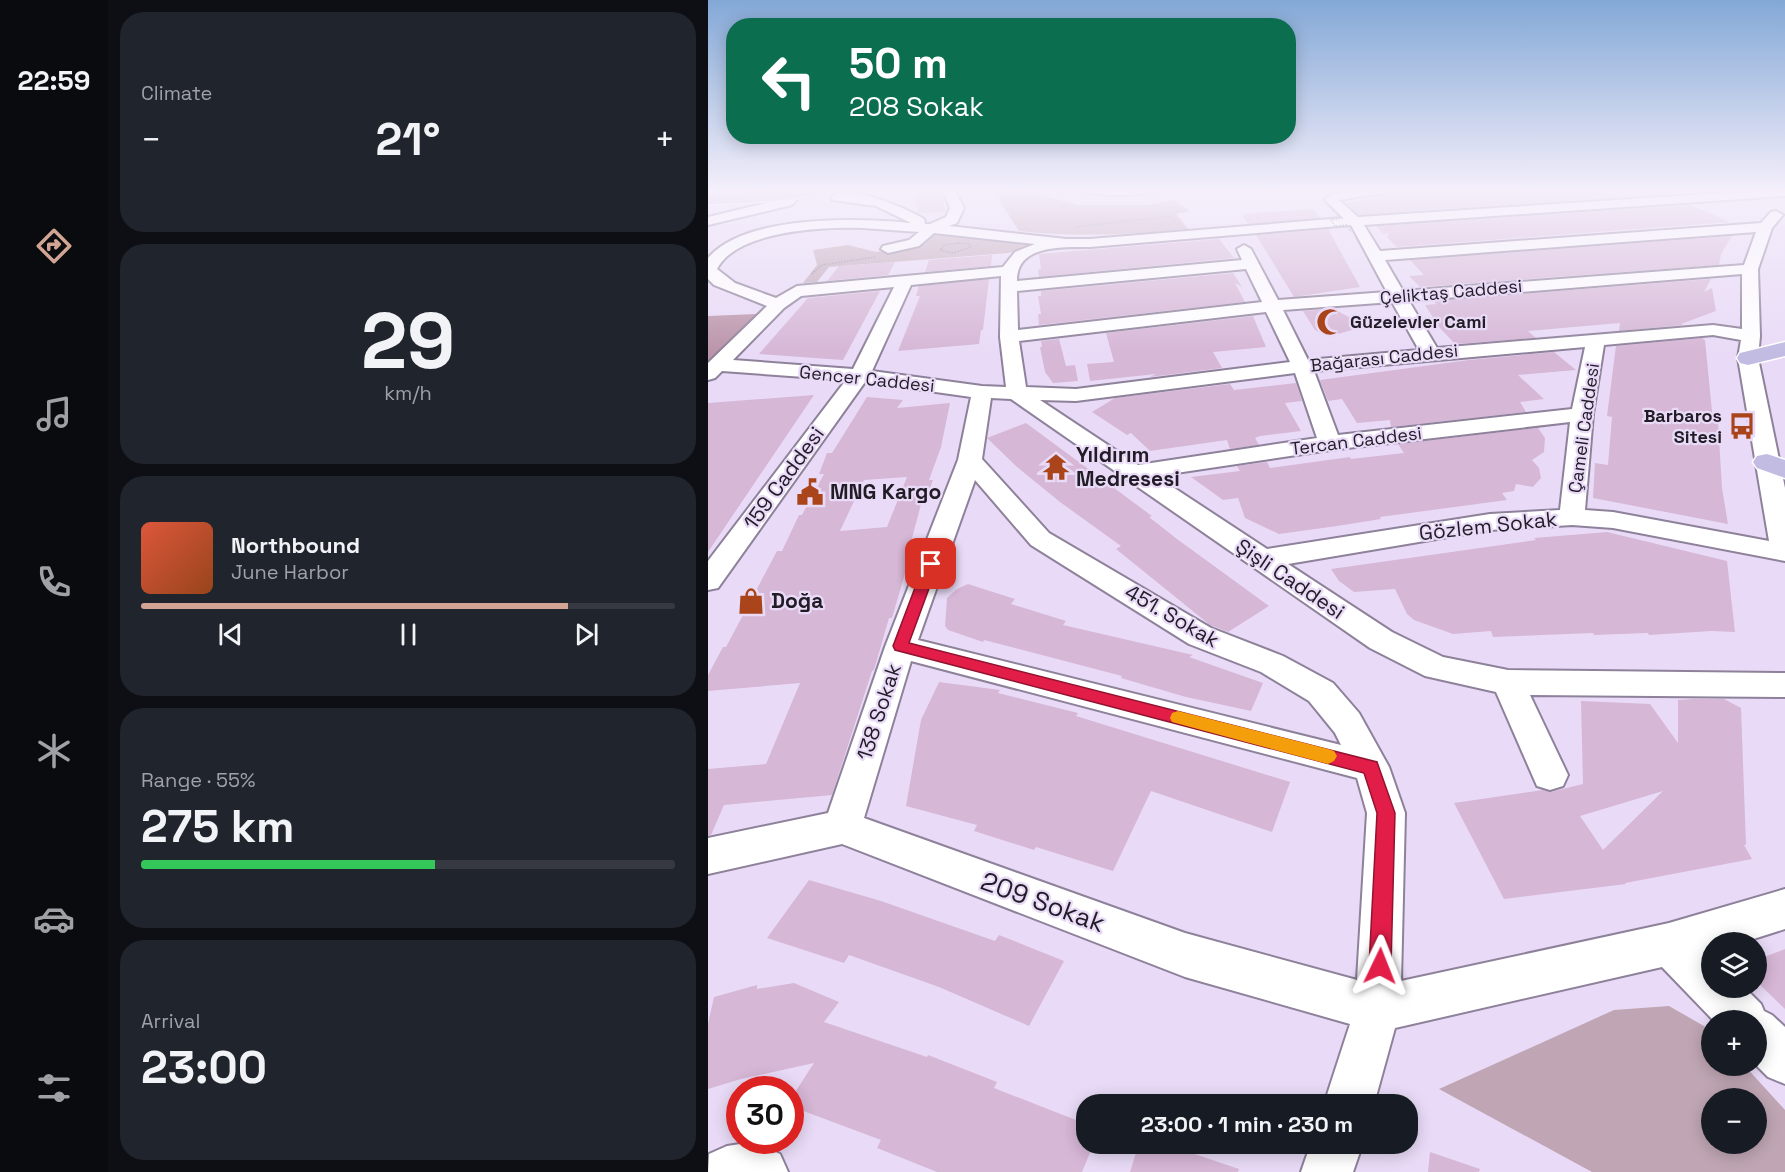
<!DOCTYPE html>
<meta charset="utf-8">
<style>
:root{--surface:#171b24;--page:#20242c;--text:#f1f3f6;--muted:#9ea1a6;--line:#363941;--accent:#d1a493}
body{margin:0;font-family:"Space Grotesk",sans-serif;background:var(--page);color:var(--text);height:100vh;display:flex;flex-direction:column;font-size:22px;white-space:nowrap}
*{box-sizing:border-box;margin:0}
p{font-size:20px;color:var(--muted)}
.icon{flex:none;width:33px;height:33px;fill:none;stroke:currentColor;stroke-width:2;stroke-linecap:round;stroke-linejoin:round}
.map{position:relative;flex:1;overflow:hidden}
.details{display:flex;flex-direction:column;gap:12px;padding:12px;background:#0d0f14;width:600px}
.details>*{flex:none}
.banner{position:absolute;left:18px;top:18px;width:570px;height:126px;border-radius:24px;box-shadow:0 3px 15px #0003;background:#0b6e4f;color:#fff;overflow:hidden}
.fabs{position:absolute;left:993px;top:932px;display:grid;gap:12px}
.fabs a{display:grid;place-items:center;width:66px;height:66px;border-radius:50%;background:var(--surface);box-shadow:0 3px 15px #0003;font-size:30px}
.speed{position:absolute;left:18px;top:1076px;display:flex;gap:12px;font-size:30px;font-weight:700;text-align:center}
.speed>*{display:grid;place-content:center;width:78px;height:78px;border-radius:50%;background:var(--surface);box-shadow:0 3px 15px #0003;line-height:1}
.speed .limit{border:9px solid #d22;background:#fff;color:#111}
.pin{position:absolute;display:grid;place-items:center;width:51px;height:51px;color:#fff;margin:-26px;border-radius:12px;box-shadow:0 3px 9px #0006}
.me{position:absolute;width:66px;margin:-33px;rotate:2deg;stroke-linejoin:round;filter:drop-shadow(0 0 4px #0008)}
.turn{display:flex;align-items:center;gap:21px;height:126px;padding:0 24px;font-size:27px}
.turn .icon{width:78px;height:78px;stroke-width:2.5}
.turn b{display:block;font-size:42px;line-height:51px}
.big{font-size:45px;font-weight:800;line-height:1.1}
.details .tile{flex:1;display:flex;flex-direction:column;justify-content:center;gap:9px;min-width:0;padding:0 21px;border-radius:24px;background:var(--page)}
.details .dial{align-items:center;gap:0}
.dial b{font-size:78px;line-height:1}
.song{display:flex;align-items:center;gap:18px}
.cover{width:72px;height:72px;border-radius:9px;background:linear-gradient(135deg,hsl(10 70% 55%),hsl(20 70% 35%))}
.played{height:6px;border-radius:3px;background:linear-gradient(90deg,var(--accent) 80%,var(--line) 80%)}
.keys{display:flex;justify-content:space-around;direction:ltr}
.heat{display:flex;justify-content:space-between;align-items:center;font-size:33px;direction:ltr}
.charge{height:9px;border-radius:4px;background:linear-gradient(90deg,#34c759 55%,var(--line) 0)}
.trip{position:absolute;left:368px;top:1094px;width:342px;height:60px;border-radius:24px;background:var(--surface);box-shadow:0 3px 15px #0003;font-weight:800;line-height:60px;text-align:center}
main{display:flex;flex:1;min-height:0}
.dock{display:flex;flex-direction:column;width:108px;justify-content:space-around;align-items:center;background:#090b0e;color:var(--muted)}
.dock .icon{width:42px;height:42px}
.dock .selected{color:var(--accent)}
.dock b{font-size:27px;color:var(--text)}
.map>svg:first-child{display:block}
.green{fill:#c0a6b4;fill-rule:evenodd}
.forest{fill:#bb94a9}
.building{fill:#d6b7d6;fill-rule:evenodd}
.lines{fill:none;stroke-linecap:round;stroke-linejoin:round}
.minor-casing{stroke:#8e819a;stroke-width:4}
.major-casing{stroke:#fff;stroke-width:3}
.path-far1{stroke:#8d8397;stroke-width:1.5;stroke-dasharray:1.5 1.5;stroke-linecap:butt}
.path{stroke:#8d8397;stroke-width:2;stroke-dasharray:1.5 1.5;stroke-linecap:butt}
.minor{fill:#fff;fill-rule:evenodd}
.major{fill:#c2bce3;fill-rule:evenodd}
.path-bridge{stroke:#8d8397;stroke-width:1.5;stroke-dasharray:1.5 1.5;stroke-linecap:butt}
.route{fill:#e11d48;stroke:#92132f;stroke-width:1.5}
.slow{fill:#f59e0b}
.labels{text-anchor:middle;stroke-width:4.5;stroke-linejoin:round;paint-order:stroke}
.far-street-label{font-size:18px;fill:#211c26;stroke:#e9dbf7}
.far-poi-label{font-size:18px;font-weight:bold;fill:#211c26;stroke:#e9dbf7;text-anchor:start}
.poi-label{font-size:21px;font-weight:bold;fill:#211c26;stroke:#e9dbf7;text-anchor:start}
.street-label{font-size:21px;fill:#211c26;stroke:#e9dbf7}
.near-street-label{font-size:26px;fill:#211c26;stroke:#e9dbf7}
</style>
<main>
<nav class="dock">
<b>22:59</b>
<svg class="icon selected" aria-label="directions" viewBox="0 0 24 24"><path d="M12 3l9 9-9 9-9-9zM9 14v-3h6M13 9l2 2-2 2"/></svg>
<svg class="icon" aria-label="music" viewBox="0 0 24 24"><path d="M9 18V5l10-2v13"/><circle cx="6" cy="18" r="3"/><circle cx="16" cy="16" r="3"/></svg>
<svg class="icon" aria-label="phone" viewBox="0 0 24 24"><path d="M5 4h4l2 5-3 2q2 4 5 5l2-3 5 2v4C11 20 4 13 5 4z"/></svg>
<svg class="icon" aria-label="climate" viewBox="0 0 24 24"><path d="M12 3v18M4 7l16 10M4 17L20 7"/></svg>
<svg class="icon" aria-label="car" viewBox="0 0 24 24"><path d="M5 17H2v-5l4-1 3-4h7l3 4 3 1v5h-3M9 17h6M6 11h13"/><circle cx="7" cy="17" r="2"/><circle cx="17" cy="17" r="2"/></svg>
<svg class="icon" aria-label="filters" viewBox="0 0 24 24"><path d="M4 7h16M4 17h16"/><circle cx="9" cy="7" r="2"/><circle cx="15" cy="17" r="2"/></svg>
</nav>
<section class="details">
<div class="tile"><p>Climate</p>
<div class="heat"><a>−</a><b class="big">21°</b><a>+</a></div>
</div>
<div class="tile dial"><b>29</b><p>km/h</p></div>
<div class="tile">
<div class="song"><i class="cover"></i><div><b>Northbound</b><p>June Harbor</p></div></div>
<div class="played"></div>
<div class="keys"><svg class="icon" aria-label="previous" viewBox="0 0 24 24"><path d="M18 5L8 12l10 7zM5 5v14"/></svg><svg class="icon" aria-label="pause" viewBox="0 0 24 24"><path d="M8 5v14M16 5v14"/></svg><svg class="icon" aria-label="next" viewBox="0 0 24 24"><path d="M6 5l10 7-10 7zM19 5v14"/></svg></div>
</div>
<div class="tile"><p>Range · 55%</p><b class="big">275 km</b><div class="charge"></div></div>
<div class="tile"><p>Arrival</p><b class="big">23:00</b></div>
</section>
<div class="map">
<svg width="1077" height="1172" viewBox="0 0 1077 1172">
<rect width="100%" height="100%" fill="#e9dbf7"/>
<path class="green" d="M284,189H311L370,205H439L465,200L482,211L468,214L480,229C423,235 368,237 311,231Z
M222,234L333,244L300,253L121,267L109,282L95,283L109,265L105,250L140,245L168,252L206,246Z
M961,1006L1003,1030L1004,1065H1036L1077,1110V1172H884L731,1089L906,1010ZM1004,1098H1048V1143H1004Z"/>
<path class="forest" d="M49,314L0,361V316Z"/>
<path class="building" d="M205,189H232L238,212L210,213Z
M718,189H874V192L894,190L907,198L656,214H650L638,203L677,194Z
M983,205L1021,222L689,247L679,237L681,233L675,234L668,226Z
M605,209L612,218L540,224L534,214Z
M620,229L652,287L586,297L548,235Z
M1024,236L1013,254L1011,265L712,287L701,276L716,275L702,260Z
M511,239L526,258L331,277L330,270L333,269L331,254Z
M284,255L283,266L217,272L221,260Z
M187,262L180,275L119,281L131,266Z
M525,273L534,287L527,283L537,302L331,325L330,314H333L330,296H333V291Z
M281,279L275,330H273L271,344L190,351L212,296H208L211,286Z
M1003,279L996,292L1004,288L1008,311L973,324L975,325L911,331L912,323L820,331L828,338L747,344L731,327L717,305L728,304L726,301Z
M172,291L135,360L51,354L100,298Z
M626,309L657,326L620,337L607,330L595,311Z
M545,316L558,347L505,352L514,368L442,377L448,374L382,381L379,364L406,362L398,333Z
M994,338L997,340L1005,422H1010L1014,488L1020,524L885,498L887,463L900,465L904,417L899,416L908,346Z
M351,339L358,366L367,365L370,381L345,383L337,372L332,347H334L333,341Z
M846,352L868,370L810,375L836,399L812,402L818,412L683,427L682,420L649,423L634,399L620,401L612,380L761,360Z
M588,383L594,401L577,403L593,431L552,436L547,438L551,445L522,449L519,440L442,451L423,433L419,435L384,412L407,398L522,384L526,390Z
M106,395L0,552V403Z
M159,397L195,400L189,408L242,403L233,447L221,480H225L216,504H213L202,546H205L184,618H181L166,670L164,671L124,795L16,805L3,835L0,836V769L58,764L92,683L0,691V675L15,647H18L69,551H74L91,515H94L116,474H111L119,453H124ZM199,477L179,527L132,531L156,480Z
M318,423L444,516L441,517L469,539L561,606L520,632L502,625L408,549L413,546L352,502L309,467L279,438Z
M830,428L837,438L836,452L824,460L831,468L833,478L825,487L808,484L806,491L794,493L799,500L672,517L673,519L629,526L571,534L537,518L530,498L515,500L483,477L532,471L529,466L559,462L562,468L642,457L643,459L696,453L690,444Z
M899,532L1019,561L1027,632L1003,631L941,635L940,633L886,635L885,633L785,637L783,631L745,634L706,620L699,614L687,589L646,592L631,581L623,569L828,540L826,538Z
M260,584L307,599L303,604L358,621L355,625L485,655L481,657L555,683L543,711L478,697L413,678L414,676L276,640L275,642L240,630L237,626L239,598L249,589Z
M231,682L292,690L290,693L370,713L368,716L582,782L564,832L443,791L405,871L328,847L326,850L266,831L269,825L198,806L213,720Z
M985,699H1016L1033,708L1038,845H1036L1044,859L917,883L918,884L796,899L746,803L835,790L843,792L875,784L873,701L942,704L970,743V700ZM955,791L895,850L872,816Z
M101,880L173,901L287,941L291,935L356,961L321,1026L231,987L141,955L136,963L59,938Z
M1077,949V1009L1048,981V960Z
M86,983L131,1002L116,1022L219,1057L220,1055L289,1082L286,1088L378,1124V1143H386L374,1172H229L169,1148L173,1140L82,1106V1100L106,1063L33,1079L0,1089V1024L6,997L49,985V989Z
M431,1143H454L531,1169L530,1172H422Z
M722,1152L772,1169L771,1172H720Z"/>
<g class="lines">
<defs>
<path id="minor" d="M234,189H246L256,208L249,223L241,226L358,239H382L635,218L617,200C627,187 664,188 680,189L674,193L631,200L650,217L1077,189V196L656,225L672,251L1053,223L1063,212L1068,211L1075,215L1064,228L1050,269L1052,336L1050,358L1077,488V561L905,528L864,525L782,530L580,564L684,632L735,657L800,670L1077,673V697L822,695L860,775L855,786L842,790L829,786L788,692L717,676L662,648L303,399L283,398L274,459L341,533L503,628L575,656L625,683L651,713L681,767L697,813L693,981L961,923L1077,889V929L1036,942H1004V952L1002,953L1004,955V987H1036L1053,1004L1056,1011L1064,1015L1077,1027V1084L1060,1077L1048,1065V1020H1005L954,967L687,1028L666,1104H616L642,1024L477,977L134,844L0,874V838L120,813L177,647L250,460L263,397L157,382L10,588L0,590V561L138,380L14,371L7,378L0,380V363L59,306L6,285L0,279V258C38,214 150,218 203,223L168,206L124,200L123,197C139,182 199,209 216,219L217,224H222L238,217L242,208ZM643,225L679,292L570,300L543,249L536,245L529,249L534,260L309,281C308,244 356,247 382,247ZM155,228L211,232L201,240L175,246L173,249L180,253L211,246L226,233L327,244L307,252L295,267L89,286L68,298L27,283L9,269C29,230 116,227 155,228ZM1048,232L1036,265L695,291L677,260ZM538,269L554,302L310,330L309,291ZM1034,274V329L1005,325L729,348L701,301ZM293,276L292,337L298,387L274,386L164,371L203,285ZM186,287L145,369L25,360L76,308L93,296ZM684,302L711,350L600,360L575,310ZM558,312L582,362L368,389L318,387L311,341ZM1005,335L1033,340L1030,358L1061,541L905,512L877,510L885,414L896,345ZM877,347L864,409L630,435L606,371ZM587,373L609,438L430,465L332,400L368,401ZM862,422L852,510L782,514L559,549L448,476L622,450ZM267,480L323,545L481,644L553,672L601,701L627,733L633,745L210,640ZM203,661L649,778L659,813L649,980L477,933L156,818Z
M373,189H448C439,197 382,197 373,189Z
M87,190L93,194L84,205L0,225V217L74,199Z
M45,1142L72,1154L80,1172H0L1,1154L19,1146Z
M603,1143H655L645,1172H593Z"/>
<path id="major" d="M95,189H117C105,202 21,203 0,204V196Z
M1077,342V356L1040,365L1032,363L1029,358L1032,353Z
M1059,454L1077,460V478L1049,468L1045,462L1049,456Z"/>
</defs>
<use href="#minor" class="minor-casing"/>
<use href="#major" class="major-casing"/>
<path class="path-far1" d="M368,227L464,216L468,222
M251,243L262,244L263,247L245,253L232,250L237,245Z
M106,272L114,265L167,257"/>
<path class="path" d="M104,274L107,271"/>
<use href="#minor" class="minor"/>
<use href="#major" class="major"/>
<path class="path-bridge" d="M635,218L623,220L627,226L639,225L643,232"/>
</g>
<linearGradient id="sky" x2="0" y2="1"><stop stop-color="#83a8d6"/><stop offset="0.54" stop-color="#f5effb"/><stop offset="1" stop-color="#f5effb" stop-opacity="0"/></linearGradient>
<rect width="1077" height="353" fill="url(#sky)"/>
<path class="route" d="M223,559L230,564L201,643L669,762L687,813L683,966L679,973L672,976L665,973L661,966L669,813L656,773L187,650L185,646L216,564Z"/>
<path class="slow" d="M470,711L620,749L626,751L629,756L626,761L620,764L464,722L462,718L464,713Z"/>
<defs>
<symbol id="mosque-bare" viewBox="-9 -9 18 18"><path d="M3.5-4.9A6 6 0 1 0 3.5 4.9A5 5 0 1 1 3.5-4.9Z" fill="#aa441a" stroke="#e9dbf7" stroke-width="2.5" paint-order="stroke"/></symbol>
<symbol id="bus-bare" viewBox="-9 -9 18 18"><path d="M-5-6H5V4H4V6H2V4H-2V6H-4V4H-5ZM-3.5-4V0h7V-4ZM-3.5 1.2v1.5H-2V1.2ZM2 1.2v1.5H3.5V1.2Z" fill="#aa441a" stroke="#e9dbf7" stroke-width="2.5" paint-order="stroke"/></symbol>
<symbol id="temple-bare" viewBox="-9 -9 18 18"><path d="M0-6L5-2H3V0L6.5 2.5H4V6H1.5V3h-3V6H-4V2.5H-6.5L-3 0V-2H-5Z" fill="#aa441a" stroke="#e9dbf7" stroke-width="2.5" paint-order="stroke"/></symbol>
<symbol id="civic-bare" viewBox="-9 -9 18 18"><path d="M-.6-6.5H3V-4.5H.6V-3L4-1V1h2V6H-6V1h2V-1L-.6-3ZM-1.2 2.5V6h2.4V2.5Z" fill="#aa441a" stroke="#e9dbf7" stroke-width="2.5" paint-order="stroke"/></symbol>
<symbol id="shop-bare" viewBox="-9 -9 18 18"><path d="M-5-2.5h2.3a2.7 3.5 0 0 1 5.4 0H5L5.5 6h-11ZM-1.5-2.5h3a1.5 2.3 0 0 0-3 0Z" fill="#aa441a" stroke="#e9dbf7" stroke-width="2.5" paint-order="stroke"/></symbol>
</defs>
<g fill-rule="evenodd">
<use href="#mosque-bare" x="603" y="303" width="38" height="38"/>
<use href="#bus-bare" x="1015" y="407" width="38" height="38"/>
<use href="#temple-bare" x="329" y="448" width="38" height="38"/>
<use href="#civic-bare" x="83" y="473" width="38" height="38"/>
<use href="#shop-bare" x="24" y="582" width="38" height="38"/>
</g>
<g class="labels">
<g class="far-street-label">
<text transform="translate(743 292) rotate(-5)" y="6">Çeliktaş Caddesi</text>
<text transform="translate(676 358) rotate(-6)" y="6">Bağarası Caddesi</text>
<text transform="translate(159 379) rotate(6)" y="6">Gencer Caddesi</text>
<text transform="translate(876 428) rotate(-82)" y="6">Çameli Caddesi</text>
<text transform="translate(648 441) rotate(-7)" y="6">Tercan Caddesi</text>
</g>
<g class="far-poi-label">
<text x="642" y="328">Güzelevler Cami</text>
<text x="1014" y="422" text-anchor="end">Barbaros<tspan x="1014" dy="21">Sitesi</tspan></text>
</g>
<g class="poi-label">
<text x="368" y="462">Yıldırım<tspan x="368" dy="24">Medresesi</tspan></text>
<text x="122" y="499">MNG Kargo</text>
<text x="63" y="608">Doğa</text>
</g>
<g class="street-label">
<text transform="translate(76 478) rotate(-54)" y="7">159 Caddesi</text>
<text transform="translate(780 526) rotate(-6)" y="7">Gözlem Sokak</text>
<text transform="translate(582 579) rotate(34)" y="7">Şişli Caddesi</text>
<text transform="translate(464 616) rotate(30)" y="7">451. Sokak</text>
<text transform="translate(171 712) rotate(-72)" y="7">138 Sokak</text>
</g>
<g class="near-street-label">
<text transform="translate(335 902) rotate(20)" y="9">209 Sokak</text>
</g>
</g>
</svg>
<div class="fabs">
<a><svg class="icon" aria-label="layers" viewBox="0 0 24 24"><path d="M12 4l9 5-9 5-9-5zM3 14l9 5 9-5"/></svg></a>
<a>+</a>
<a>−</a>
</div>
<div class="speed"><div class="limit">30</div></div>
<div class="pin" style="left:223px;top:564px;background:#d93025"><svg class="icon" aria-label="arrive" viewBox="0 0 24 24"><path d="M6 21V4h12l-3 4 3 4H6"/></svg></div>
<svg class="me" style="left:672px;top:966px" viewBox="-20 -20 40 40"><path d="M0-17L14 15 0 8-14 15z" fill="#e11d48" stroke="#fff" stroke-width="4"/></svg>
<div class="trip">23:00 · 1 min · 230 m</div>
<div class="banner">
<div class="turn"><svg class="icon" aria-label="left" viewBox="0 0 24 24"><path d="M17 20v-9H6M10 6l-5 5 5 5"/></svg><div><b>50 m</b>208 Sokak</div></div>
</div>
</div>
</main>
